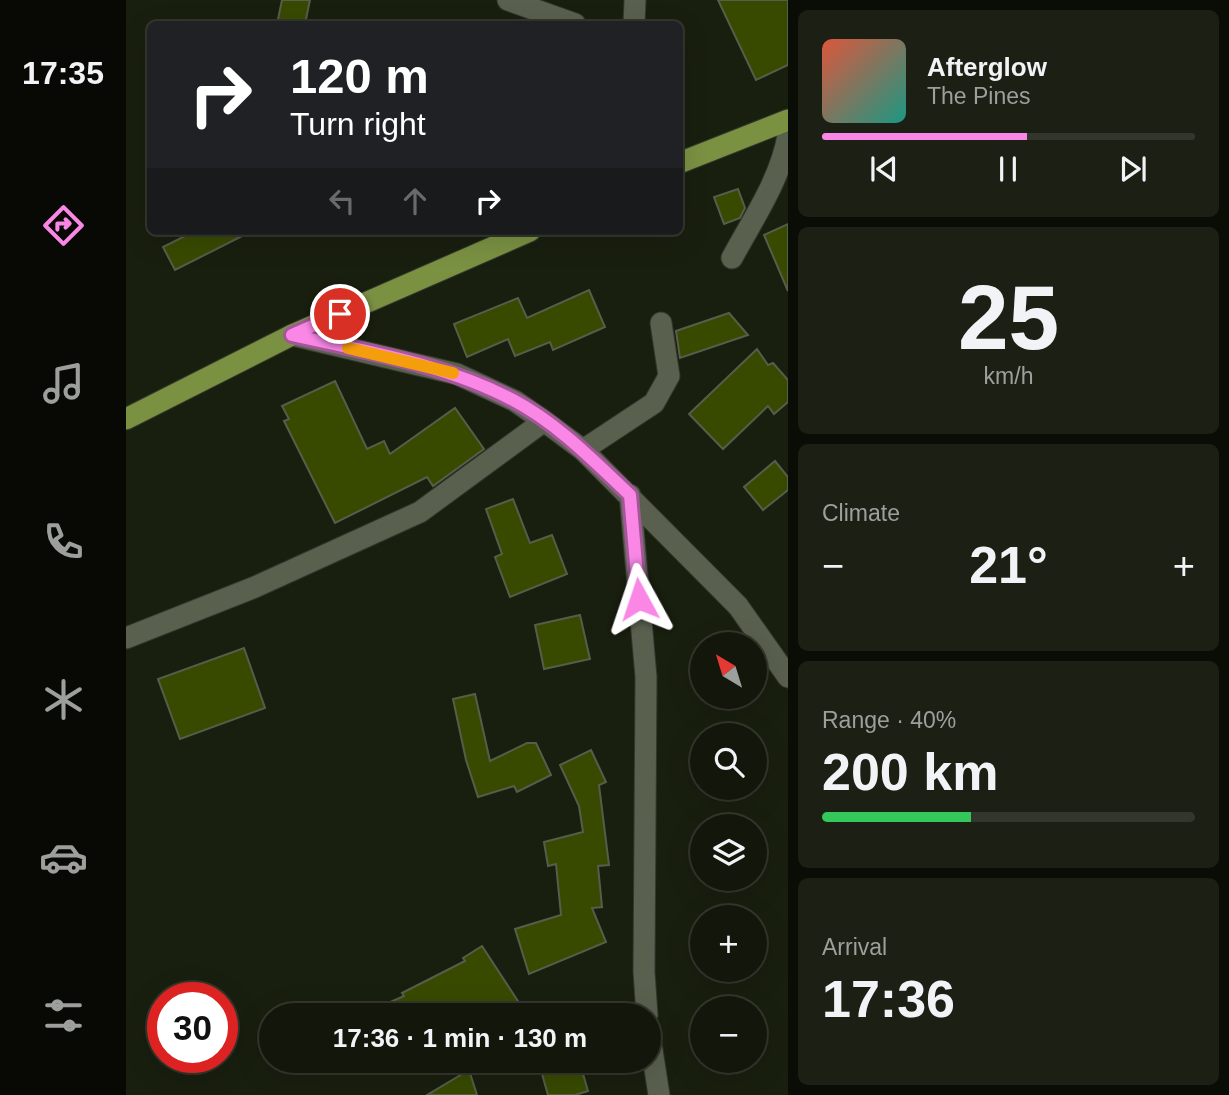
<!DOCTYPE html>
<meta charset="utf-8">
<style>
:root{--surface:#13170b;--page:#1c2014;--text:#f1f3f6;--muted:#9d9f9d;--line:#32362c;--accent:#fa87e6}
body{margin:0;font-family:Arial,sans-serif;background:var(--page);color:var(--text);height:100vh;display:flex;flex-direction:column;font-size:26px;white-space:nowrap}
*{box-sizing:border-box;margin:0}
p{font-size:23px;color:var(--muted)}
.icon{flex:none;width:38px;height:38px;fill:none;stroke:currentColor;stroke-width:2;stroke-linecap:round;stroke-linejoin:round}
.map{position:relative;flex:1;overflow:hidden}
.details{display:flex;flex-direction:column;gap:10px;padding:10px;background:#0a0d06;width:441px}
.details>*{flex:none}
.hud{position:absolute;left:21px;top:21px;width:536px;height:214px;border-radius:10px;box-shadow:0 7px 28px #0002,0 0 0 2px var(--line);background:#202124;color:#fff;overflow:hidden}
.needle{width:46px;rotate:322deg}
.controls{position:absolute;left:564px;top:632px;display:grid;gap:14px}
.controls a{display:grid;place-items:center;width:77px;height:77px;border-radius:50%;background:var(--surface);box-shadow:0 7px 28px #0002,0 0 0 2px var(--line);font-size:35px}
.speed{position:absolute;left:21px;top:982px;display:flex;gap:14px;font-size:35px;font-weight:700;text-align:center}
.speed>*{display:grid;place-content:center;width:91px;height:91px;border-radius:50%;background:var(--surface);box-shadow:0 7px 28px #0002,0 0 0 2px var(--line);line-height:1}
.speed .limit{border:10px solid #d22;background:#fff;color:#111}
.pin{position:absolute;display:grid;place-items:center;width:60px;height:60px;color:#fff;margin:-30px;border:4px solid #fff;border-radius:50%;box-shadow:0 2px 7px #0007}
.me{position:absolute;width:77px;margin:-38px;rotate:355deg;stroke-linejoin:round;filter:drop-shadow(0 0 5px #0008)}
.turn{display:flex;align-items:center;gap:24px;height:147px;padding:0 28px;font-size:32px}
.turn .icon{width:91px;height:91px;stroke-width:2.5}
.turn b{display:block;font-size:49px;line-height:60px}
.lanes{display:flex;align-items:center;height:66px;padding:0 28px;background:#0003;justify-content:center;gap:35px;direction:ltr}
.lanes .off{opacity:.35}
.big{font-size:52px;font-weight:700;line-height:1.1}
.details .tile{flex:1;display:flex;flex-direction:column;justify-content:center;gap:10px;min-width:0;padding:0 24px;border-radius:10px;background:var(--page)}
.details .dial{align-items:center;gap:0}
.dial b{font-size:91px;line-height:1}
.song{display:flex;align-items:center;gap:21px}
.cover{width:84px;height:84px;border-radius:10px;background:linear-gradient(135deg,hsl(10 70% 55%),hsl(170 70% 35%))}
.played{height:7px;border-radius:4px;background:linear-gradient(90deg,var(--accent) 55%,var(--line) 55%)}
.keys{display:flex;justify-content:space-around;direction:ltr}
.heat{display:flex;justify-content:space-between;align-items:center;font-size:38px;direction:ltr}
.charge{height:10px;border-radius:5px;background:linear-gradient(90deg,#34c759 40%,var(--line) 0)}
.trip{position:absolute;left:133px;top:1003px;width:402px;height:70px;border-radius:35px;background:var(--surface);box-shadow:0 7px 28px #0002,0 0 0 2px var(--line);font-weight:700;line-height:70px;text-align:center}
main{display:flex;flex:1;min-height:0}
.tabs{display:flex;flex-direction:column;width:126px;justify-content:space-around;align-items:center;background:#080904;color:var(--muted)}
.tabs .icon{width:49px;height:49px}
.tabs .current{color:var(--accent)}
.tabs b{font-size:32px;color:var(--text)}
.map>svg:first-child{display:block}
.building{fill:#384a00;stroke:#565d4b;stroke-width:2}
.lines{fill:none;stroke-linecap:round;stroke-linejoin:round}
.minor-casing{stroke:#33372e;stroke-width:23}
.major-casing{stroke:#33372e;stroke-width:23}
.minor{stroke:#59604e;stroke-width:21}
.major{stroke:#7a9142;stroke-width:21}
.route-casing{stroke:#a25896;stroke-width:18}
.route{stroke:#fa87e6;stroke-width:12}
.slow{stroke:#f59e0b;stroke-width:12}
</style>
<main>
<nav class="tabs">
<b>17:35</b>
<svg class="icon current" aria-label="directions" viewBox="0 0 24 24"><path d="M12 3l9 9-9 9-9-9zM9 14v-3h6M13 9l2 2-2 2"/></svg>
<svg class="icon" aria-label="music" viewBox="0 0 24 24"><path d="M9 18V5l10-2v13"/><circle cx="6" cy="18" r="3"/><circle cx="16" cy="16" r="3"/></svg>
<svg class="icon" aria-label="phone" viewBox="0 0 24 24"><path d="M5 4h4l2 5-3 2q2 4 5 5l2-3 5 2v4C11 20 4 13 5 4z"/></svg>
<svg class="icon" aria-label="climate" viewBox="0 0 24 24"><path d="M12 3v18M4 7l16 10M4 17L20 7"/></svg>
<svg class="icon" aria-label="car" viewBox="0 0 24 24"><path d="M5 17H2v-5l4-1 3-4h7l3 4 3 1v5h-3M9 17h6M6 11h13"/><circle cx="7" cy="17" r="2"/><circle cx="17" cy="17" r="2"/></svg>
<svg class="icon" aria-label="filters" viewBox="0 0 24 24"><path d="M4 7h16M4 17h16"/><circle cx="9" cy="7" r="2"/><circle cx="15" cy="17" r="2"/></svg>
</nav>
<div class="map">
<svg width="662" height="1095" viewBox="0 0 662 1095">
<rect width="100%" height="100%" fill="#191f0f"/>
<path class="building" d="M156,0H184L179,24H151Z
M592,0H662V65L630,80Z
M612,189L619,208L614,218L598,224L588,197Z
M662,224V291L638,235Z
M69,231H126L49,270L37,247Z
M463,290L479,327L427,350L424,342L389,356L382,339L341,357L328,324L392,298L401,318Z
M603,313L622,335L554,358L550,331Z
M631,349L642,365L647,363L662,380V402L648,414L642,406L597,449L563,414Z
M209,381L241,449L258,441L264,454L329,408L358,449L307,486L301,477L209,523L158,421L163,419L156,406Z
M649,461L662,477V490L637,510L618,487Z
M387,499L404,543L426,535L441,574L384,597L369,557L376,554L360,509Z
M454,615L464,659L418,669L409,625Z
M118,648L139,708L54,739L32,679Z
M349,694L364,761L401,743H410L425,775L391,792L388,786L352,797L340,760L327,699Z
M465,750L480,782L473,785L483,865L472,866L476,907L466,908L480,942L403,974L389,929L435,915L430,864L422,866L418,842L457,832L453,806L434,765Z
M356,946L401,1015H235L278,996L276,993L339,961L337,958Z
M412,1060H453L462,1091L449,1095H422Z
M343,1070L351,1095H301Z"/>
<g class="lines">
<defs>
<path id="minor" d="M382,0L449,24
M508,24L509,0
M606,258C627,219 654,180 662,136
M166,335L331,374L389,401L418,421L457,450L612,606L662,677
M457,450L528,403L543,376L535,323
M504,495L520,677L518,972L521,1015
M0,638L129,587L294,512L418,421
M523,1031L533,1095"/>
<path id="major" d="M553,163L662,120
M0,419L166,335L404,231"/>
</defs>
<use href="#minor" class="minor-casing"/>
<use href="#major" class="major-casing"/>
<use href="#minor" class="minor"/>
<use href="#major" class="major"/>
</g>
<g class="lines">
<defs>
<path id="route" d="M214,314L166,335C241,352 319,364 387,400C431,423 468,461 504,495L513,599"/>
</defs>
<use href="#route" class="route-casing"/>
<use href="#route" class="route"/>
<path class="slow" d="M222,348L327,373"/>
</g>
</svg>
<div class="controls">
<a><svg class="needle" viewBox="-14 -14 28 28"><path d="M0-13l5 13h-10z" fill="#e53935"/><path d="M0 13l5-13h-10z" fill="#9d9f9d"/></svg></a>
<a><svg class="icon" aria-label="search" viewBox="0 0 24 24"><circle cx="10" cy="10" r="6"/><path d="M15 15l6 6"/></svg></a>
<a><svg class="icon" aria-label="layers" viewBox="0 0 24 24"><path d="M12 4l9 5-9 5-9-5zM3 14l9 5 9-5"/></svg></a>
<a>+</a>
<a>−</a>
</div>
<div class="speed"><div class="limit">30</div></div>
<div class="pin" style="left:214px;top:314px;background:#d93025"><svg class="icon" aria-label="arrive" viewBox="0 0 24 24"><path d="M6 21V4h12l-3 4 3 4H6"/></svg></div>
<svg class="me" style="left:513px;top:599px" viewBox="-20 -20 40 40"><path d="M0-17L14 15 0 8-14 15z" fill="#fa87e6" stroke="#fff" stroke-width="4"/></svg>
<div class="trip">17:36 · 1 min · 130 m</div>
<div class="hud">
<div class="turn"><svg class="icon" aria-label="right" viewBox="0 0 24 24"><path d="M7 20v-9h11M14 6l5 5-5 5"/></svg><div><b>120 m</b>Turn right</div></div>
<div class="lanes"><svg class="icon off" aria-label="left" viewBox="0 0 24 24"><path d="M17 20v-9H6M10 6l-5 5 5 5"/></svg><svg class="icon off" aria-label="ahead" viewBox="0 0 24 24"><path d="M12 20V5M6 11l6-6 6 6"/></svg><svg class="icon" aria-label="right" viewBox="0 0 24 24"><path d="M7 20v-9h11M14 6l5 5-5 5"/></svg></div>
</div>
</div>
<section class="details">
<div class="tile">
<div class="song"><i class="cover"></i><div><b>Afterglow</b><p>The Pines</p></div></div>
<div class="played"></div>
<div class="keys"><svg class="icon" aria-label="previous" viewBox="0 0 24 24"><path d="M18 5L8 12l10 7zM5 5v14"/></svg><svg class="icon" aria-label="pause" viewBox="0 0 24 24"><path d="M8 5v14M16 5v14"/></svg><svg class="icon" aria-label="next" viewBox="0 0 24 24"><path d="M6 5l10 7-10 7zM19 5v14"/></svg></div>
</div>
<div class="tile dial"><b>25</b><p>km/h</p></div>
<div class="tile"><p>Climate</p>
<div class="heat"><a>−</a><b class="big">21°</b><a>+</a></div>
</div>
<div class="tile"><p>Range · 40%</p><b class="big">200 km</b><div class="charge"></div></div>
<div class="tile"><p>Arrival</p><b class="big">17:36</b></div>
</section>
</main>
